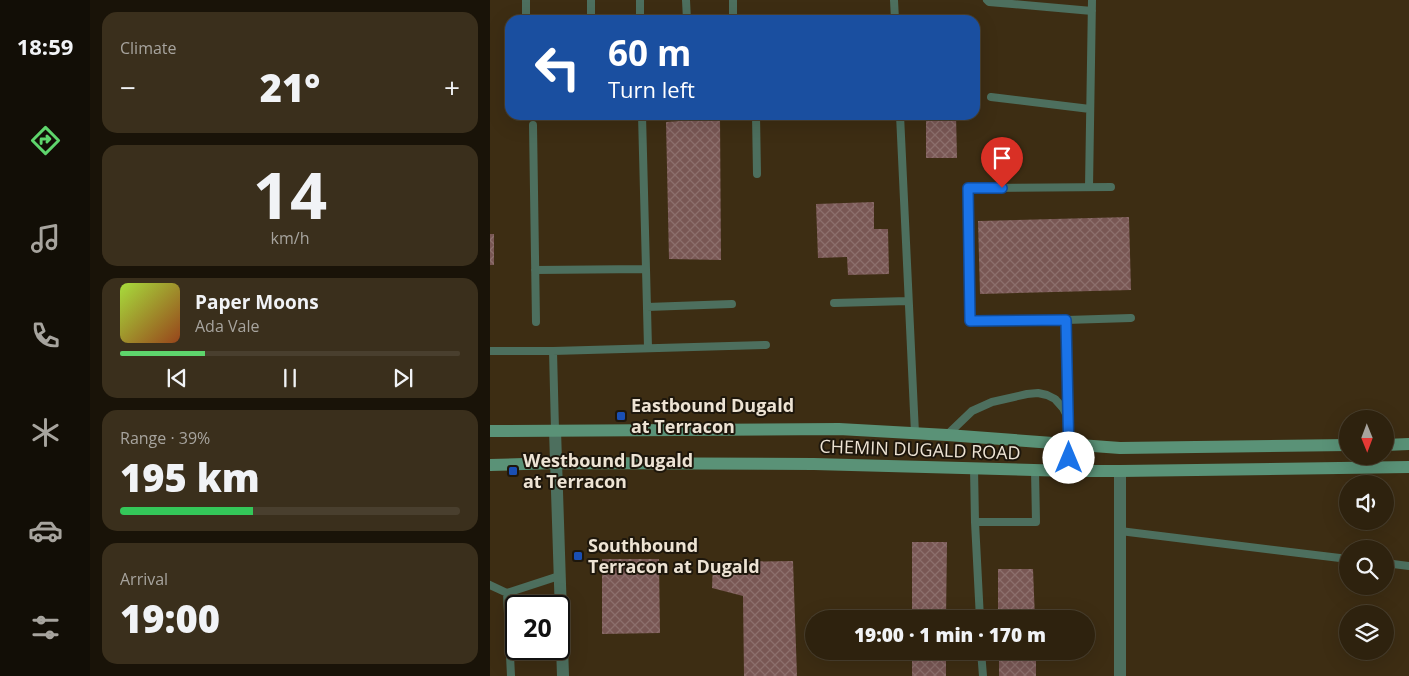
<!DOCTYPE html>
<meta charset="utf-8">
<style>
:root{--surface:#2e220e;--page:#3a2f1c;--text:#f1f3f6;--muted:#a7a49e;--line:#493f2e;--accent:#5ed56c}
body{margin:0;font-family:"Open Sans",sans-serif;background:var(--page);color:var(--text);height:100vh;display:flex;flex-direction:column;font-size:19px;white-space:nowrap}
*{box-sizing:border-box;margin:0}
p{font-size:16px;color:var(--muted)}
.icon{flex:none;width:28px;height:28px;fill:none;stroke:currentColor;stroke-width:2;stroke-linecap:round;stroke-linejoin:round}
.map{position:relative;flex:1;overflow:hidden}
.drawer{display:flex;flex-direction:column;gap:12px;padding:12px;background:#191308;width:400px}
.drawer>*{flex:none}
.top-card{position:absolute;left:15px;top:15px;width:475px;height:105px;border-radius:15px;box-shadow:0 5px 20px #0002,0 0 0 1px var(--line);background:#1a4fa0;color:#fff;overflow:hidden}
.needle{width:32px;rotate:179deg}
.fabs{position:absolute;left:849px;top:410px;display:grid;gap:10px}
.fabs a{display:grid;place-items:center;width:55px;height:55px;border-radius:50%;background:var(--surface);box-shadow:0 5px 20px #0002,0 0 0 1px var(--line);font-size:25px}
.speed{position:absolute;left:15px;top:595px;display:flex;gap:10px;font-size:25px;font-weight:700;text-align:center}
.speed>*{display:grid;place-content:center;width:65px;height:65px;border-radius:50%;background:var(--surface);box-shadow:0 5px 20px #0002,0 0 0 1px var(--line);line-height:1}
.speed .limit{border:2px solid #111;border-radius:8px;background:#fff;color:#111}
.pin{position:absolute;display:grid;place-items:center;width:42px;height:42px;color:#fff;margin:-51px -21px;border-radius:50% 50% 50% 0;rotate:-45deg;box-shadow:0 0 5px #0007}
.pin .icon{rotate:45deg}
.me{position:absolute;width:55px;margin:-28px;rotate:0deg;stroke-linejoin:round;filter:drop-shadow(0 0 4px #0008)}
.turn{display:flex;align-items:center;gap:18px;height:105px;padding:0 20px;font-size:22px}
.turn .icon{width:65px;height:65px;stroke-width:2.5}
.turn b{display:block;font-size:35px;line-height:42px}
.big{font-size:38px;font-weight:800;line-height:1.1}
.drawer .tile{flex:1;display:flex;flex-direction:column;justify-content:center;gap:8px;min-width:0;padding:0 18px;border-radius:15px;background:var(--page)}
.drawer .dial{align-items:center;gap:0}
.dial b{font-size:65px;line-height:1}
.song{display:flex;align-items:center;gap:15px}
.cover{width:60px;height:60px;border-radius:8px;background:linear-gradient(135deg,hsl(80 70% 55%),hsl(20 70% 35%))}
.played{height:5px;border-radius:2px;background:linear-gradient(90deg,var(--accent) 25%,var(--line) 25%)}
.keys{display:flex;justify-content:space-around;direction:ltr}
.heat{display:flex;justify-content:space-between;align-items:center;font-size:28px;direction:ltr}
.charge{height:8px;border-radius:4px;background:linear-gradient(90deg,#34c759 39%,var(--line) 0)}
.trip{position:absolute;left:315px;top:610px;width:290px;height:50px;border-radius:25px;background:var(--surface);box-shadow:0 5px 20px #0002,0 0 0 1px var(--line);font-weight:800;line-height:50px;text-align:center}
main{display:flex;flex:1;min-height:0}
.tabs{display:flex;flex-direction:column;width:90px;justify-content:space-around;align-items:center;background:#120e06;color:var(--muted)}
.tabs .icon{width:35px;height:35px}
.tabs .active{color:var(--accent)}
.tabs b{font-size:22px;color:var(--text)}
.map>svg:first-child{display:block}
.building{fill:url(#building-cross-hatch)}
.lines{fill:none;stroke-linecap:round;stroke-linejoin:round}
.service{stroke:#4d6f5e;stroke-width:8}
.minor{stroke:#4d6f5e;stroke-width:12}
.secondary{stroke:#5a9277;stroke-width:12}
.route-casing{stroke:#114b97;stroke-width:12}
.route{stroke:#1a73e8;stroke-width:9}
.transit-dot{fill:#1a4fb4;stroke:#1e170c;stroke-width:2}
.labels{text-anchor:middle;stroke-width:4;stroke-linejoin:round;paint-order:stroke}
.poi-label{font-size:18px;font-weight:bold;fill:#ede3d4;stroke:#1e170c;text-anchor:start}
.street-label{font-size:18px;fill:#ede3d4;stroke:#1e170c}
</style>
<main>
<nav class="tabs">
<b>18:59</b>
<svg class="icon active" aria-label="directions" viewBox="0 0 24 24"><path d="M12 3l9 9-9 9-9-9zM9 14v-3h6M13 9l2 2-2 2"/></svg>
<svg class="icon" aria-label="music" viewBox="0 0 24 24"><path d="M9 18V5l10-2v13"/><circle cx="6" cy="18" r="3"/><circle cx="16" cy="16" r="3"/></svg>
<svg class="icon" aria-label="phone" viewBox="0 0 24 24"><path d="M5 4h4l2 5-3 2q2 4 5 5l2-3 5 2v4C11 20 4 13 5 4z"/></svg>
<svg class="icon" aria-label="climate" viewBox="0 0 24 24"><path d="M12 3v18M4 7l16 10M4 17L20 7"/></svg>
<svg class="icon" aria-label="car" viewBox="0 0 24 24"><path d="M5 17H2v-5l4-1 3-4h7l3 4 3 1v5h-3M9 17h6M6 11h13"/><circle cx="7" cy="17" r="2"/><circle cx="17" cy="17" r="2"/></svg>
<svg class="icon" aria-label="filters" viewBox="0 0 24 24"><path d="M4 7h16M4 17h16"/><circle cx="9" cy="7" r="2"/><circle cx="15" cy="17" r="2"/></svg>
</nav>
<section class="drawer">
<div class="tile"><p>Climate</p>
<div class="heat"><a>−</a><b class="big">21°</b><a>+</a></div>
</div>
<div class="tile dial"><b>14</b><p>km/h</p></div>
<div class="tile">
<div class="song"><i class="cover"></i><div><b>Paper Moons</b><p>Ada Vale</p></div></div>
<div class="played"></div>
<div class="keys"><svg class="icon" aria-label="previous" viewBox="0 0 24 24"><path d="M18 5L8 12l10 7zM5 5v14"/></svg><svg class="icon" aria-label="pause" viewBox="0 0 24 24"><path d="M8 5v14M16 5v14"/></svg><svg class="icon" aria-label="next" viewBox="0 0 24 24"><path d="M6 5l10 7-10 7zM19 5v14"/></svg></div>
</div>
<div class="tile"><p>Range · 39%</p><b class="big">195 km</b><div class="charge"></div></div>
<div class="tile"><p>Arrival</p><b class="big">19:00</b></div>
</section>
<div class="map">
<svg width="919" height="676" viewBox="0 0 919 676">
<defs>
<pattern id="building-cross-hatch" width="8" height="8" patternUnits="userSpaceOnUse" patternTransform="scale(1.25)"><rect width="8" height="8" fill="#795754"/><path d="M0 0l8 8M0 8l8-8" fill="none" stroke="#8c6f6c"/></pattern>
</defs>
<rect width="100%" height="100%" fill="#3d2d13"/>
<path class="building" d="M436,115H466L467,158H436Z
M230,118L231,260L179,259L176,122Z
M384,202V229H398L399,274L358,275L357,257L328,258L326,204Z
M639,217L641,290L490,294L488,221Z
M0,234H4V265H0Z
M422,542H457L456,619H422Z
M112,559H169L170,633L112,634Z
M303,561L307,676H254L253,596L222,588L223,562Z
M508,569H543L545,619H508Z
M422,651H456V676H422Z
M509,651H546V676H509Z"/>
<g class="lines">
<path class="service" d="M36,0V20
M101,0V20
M150,0V20
M196,0L197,20
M243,0V20
M404,0L405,20
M497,0L499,2L602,11
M501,97L600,109
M152,115L156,269
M266,115L267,174
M410,115L425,433
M43,125L46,322
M599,187L602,0
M45,270L156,269L158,348
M344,303L418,301
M157,307L242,304
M576,320L641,318
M0,351H63L65,430
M63,351L276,345
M579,420L576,320L480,321L478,188L621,187
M457,435L482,411L502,402L537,394L548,393L557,395L565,399L573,408L579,420V471
M484,468L485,522L490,619
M485,522H546L545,470
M630,531L858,559
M895,563L919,566
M0,585L17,593L69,576
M17,593L21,676
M491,651L493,676"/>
<path class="minor" d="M65,430L73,676
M630,471V676"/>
<path class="secondary" d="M0,431L349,429L457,435L630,448L858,445
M895,445L919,444
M0,465L66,463L324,464L579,471H630L919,467"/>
</g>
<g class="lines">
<defs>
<path id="route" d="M512,188H478L480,321L576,320L579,458"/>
</defs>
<use href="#route" class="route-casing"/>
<use href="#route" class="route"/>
</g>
<g class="transit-dot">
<rect x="126" y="411" width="10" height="10" rx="2.5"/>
<rect x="18" y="466" width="10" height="10" rx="2.5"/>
<rect x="83" y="551" width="10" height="10" rx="2.5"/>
</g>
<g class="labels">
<g class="poi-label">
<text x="141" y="412">Eastbound Dugald<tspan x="141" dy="21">at Terracon</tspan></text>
<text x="33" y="467">Westbound Dugald<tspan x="33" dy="21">at Terracon</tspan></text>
<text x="98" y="552">Southbound<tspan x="98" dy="21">Terracon at Dugald</tspan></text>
</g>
<g class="street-label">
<text transform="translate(430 450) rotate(2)" y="6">CHEMIN DUGALD ROAD</text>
</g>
</g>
</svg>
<div class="fabs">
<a><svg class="needle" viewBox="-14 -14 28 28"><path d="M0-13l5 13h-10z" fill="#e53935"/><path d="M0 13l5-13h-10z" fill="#a7a49e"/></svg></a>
<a><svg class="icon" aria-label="sound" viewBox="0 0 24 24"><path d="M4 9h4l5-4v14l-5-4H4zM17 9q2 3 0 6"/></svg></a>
<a><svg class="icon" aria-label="search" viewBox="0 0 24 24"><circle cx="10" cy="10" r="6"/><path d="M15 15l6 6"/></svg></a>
<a><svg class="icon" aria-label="layers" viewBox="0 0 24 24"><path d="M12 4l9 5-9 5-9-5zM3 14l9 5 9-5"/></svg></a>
</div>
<div class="speed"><div class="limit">20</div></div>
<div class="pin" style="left:512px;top:188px;background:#d93025"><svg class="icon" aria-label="arrive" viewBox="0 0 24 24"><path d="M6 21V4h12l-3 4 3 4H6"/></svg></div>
<svg class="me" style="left:579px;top:458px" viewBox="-20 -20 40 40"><circle r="19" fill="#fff"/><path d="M0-13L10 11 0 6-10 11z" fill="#1a73e8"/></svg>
<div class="trip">19:00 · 1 min · 170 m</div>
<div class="top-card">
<div class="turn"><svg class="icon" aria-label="left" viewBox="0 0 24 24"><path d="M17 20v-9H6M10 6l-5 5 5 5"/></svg><div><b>60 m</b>Turn left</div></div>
</div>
</div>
</main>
